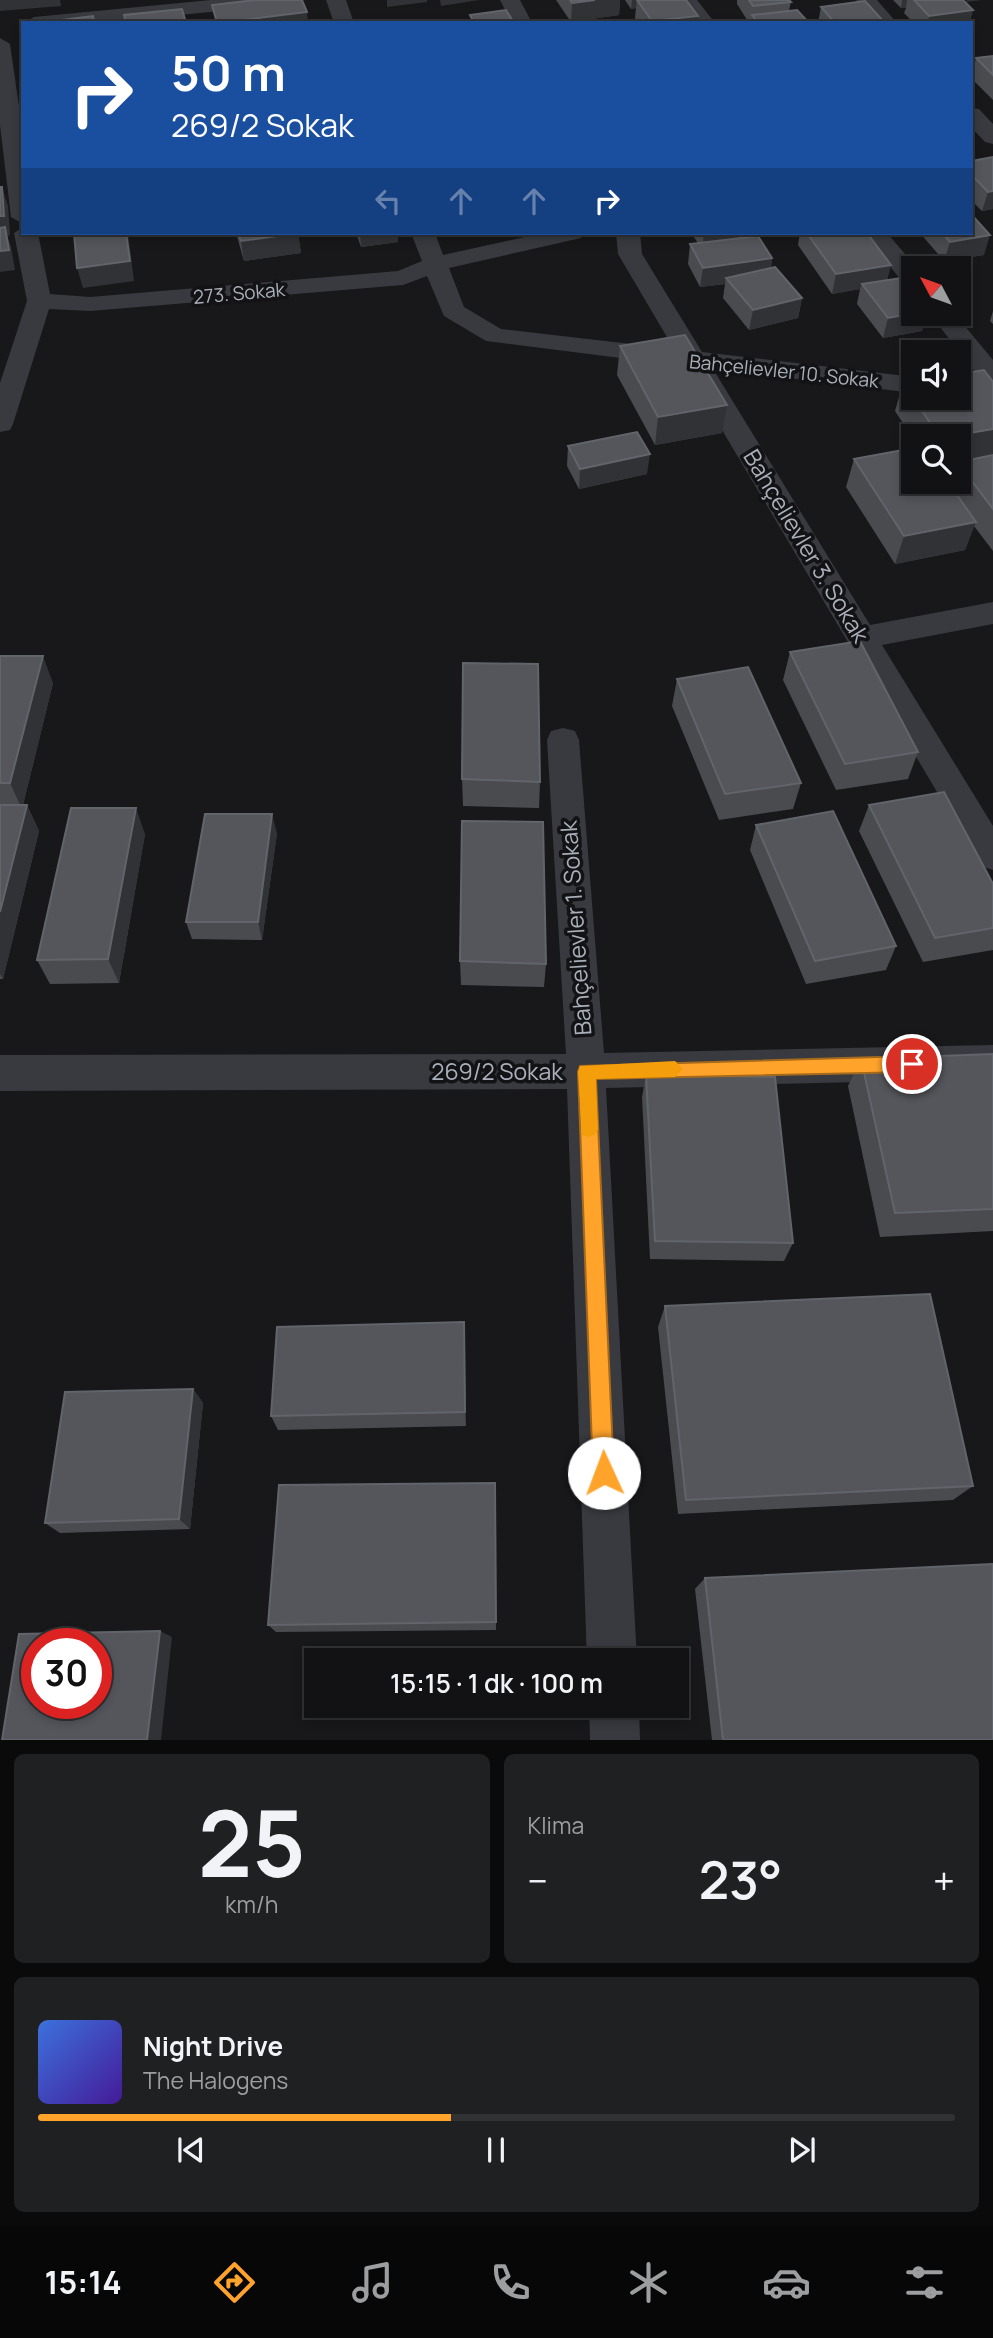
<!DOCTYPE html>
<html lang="tr">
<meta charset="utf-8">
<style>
:root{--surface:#121214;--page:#1f2022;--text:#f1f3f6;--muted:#9c9ea0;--line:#313234;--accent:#ffa32b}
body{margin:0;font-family:Manrope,sans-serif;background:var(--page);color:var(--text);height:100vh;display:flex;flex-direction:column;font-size:26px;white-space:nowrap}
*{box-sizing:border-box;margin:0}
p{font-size:23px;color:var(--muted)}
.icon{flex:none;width:38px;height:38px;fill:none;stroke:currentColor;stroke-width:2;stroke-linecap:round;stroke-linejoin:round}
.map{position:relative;height:1740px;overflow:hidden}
.panel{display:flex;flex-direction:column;gap:14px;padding:14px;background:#0a0a0b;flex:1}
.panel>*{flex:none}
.hud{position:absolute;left:21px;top:21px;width:952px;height:214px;border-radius:0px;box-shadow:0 4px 10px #0003,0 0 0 2px var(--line);background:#1a4fa0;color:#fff;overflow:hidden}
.needle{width:46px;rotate:311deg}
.buttons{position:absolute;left:901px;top:256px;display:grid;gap:14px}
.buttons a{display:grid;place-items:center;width:70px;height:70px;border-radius:0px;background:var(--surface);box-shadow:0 4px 10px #0003,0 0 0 2px var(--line);font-size:35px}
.speed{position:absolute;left:21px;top:1628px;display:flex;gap:14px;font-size:35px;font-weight:700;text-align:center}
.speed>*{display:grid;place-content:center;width:91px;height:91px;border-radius:50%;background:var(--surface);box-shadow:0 4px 10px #0003,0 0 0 2px var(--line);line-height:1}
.speed .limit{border:10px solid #d22;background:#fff;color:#111}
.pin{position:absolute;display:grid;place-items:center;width:60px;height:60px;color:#fff;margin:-30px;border:4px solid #fff;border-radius:50%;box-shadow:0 2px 7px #0007}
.me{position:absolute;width:77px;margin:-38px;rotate:358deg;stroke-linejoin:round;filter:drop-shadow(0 0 5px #0008)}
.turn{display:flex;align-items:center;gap:24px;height:147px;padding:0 35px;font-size:32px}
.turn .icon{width:91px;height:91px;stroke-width:2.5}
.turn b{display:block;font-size:49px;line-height:60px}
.lanes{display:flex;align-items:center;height:66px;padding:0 35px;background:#0003;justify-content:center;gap:35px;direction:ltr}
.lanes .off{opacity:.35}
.big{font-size:52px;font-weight:600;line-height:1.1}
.panel .tile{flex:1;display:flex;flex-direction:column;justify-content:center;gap:10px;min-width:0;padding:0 24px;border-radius:10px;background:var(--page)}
.panel .dial{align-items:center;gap:0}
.dial b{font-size:91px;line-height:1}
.song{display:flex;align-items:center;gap:21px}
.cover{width:84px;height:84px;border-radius:10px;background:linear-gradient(135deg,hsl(220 70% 55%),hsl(260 70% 35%))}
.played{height:7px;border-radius:4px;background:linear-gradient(90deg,var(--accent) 45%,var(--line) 45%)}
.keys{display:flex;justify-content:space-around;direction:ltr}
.heat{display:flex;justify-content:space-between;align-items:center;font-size:38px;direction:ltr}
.panel .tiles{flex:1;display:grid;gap:14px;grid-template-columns:1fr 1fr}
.tile:last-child{grid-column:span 2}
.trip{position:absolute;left:304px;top:1648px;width:385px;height:70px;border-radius:0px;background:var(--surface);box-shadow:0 4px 10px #0003,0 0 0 2px var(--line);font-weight:600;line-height:70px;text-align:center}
.menu{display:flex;height:112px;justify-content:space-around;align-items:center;background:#070708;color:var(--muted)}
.menu .icon{width:49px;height:49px}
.menu .current{color:var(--accent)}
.menu b{font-size:32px;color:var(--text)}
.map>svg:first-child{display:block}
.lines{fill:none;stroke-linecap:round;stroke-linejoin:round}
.street{fill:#383a3f;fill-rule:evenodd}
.wall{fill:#494b4f}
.shaded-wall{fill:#313235}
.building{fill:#54565b;stroke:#61646a;stroke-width:2;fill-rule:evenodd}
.route{fill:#ffa32b;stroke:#a66a1c;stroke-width:2}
.slow{fill:#f59e0b}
.labels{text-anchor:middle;stroke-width:7;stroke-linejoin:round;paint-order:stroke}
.far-street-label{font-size:19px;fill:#a9b0bb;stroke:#131315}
.street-label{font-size:23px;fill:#a9b0bb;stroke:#131315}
</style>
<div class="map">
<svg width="993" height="1740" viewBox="0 0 993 1740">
<rect width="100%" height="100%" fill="#18181a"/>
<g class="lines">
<path class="street" d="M211,0H281L271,6L97,23H24L34,17Z
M326,0H346L354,23H334Z
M500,0H520L532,23H512Z
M677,0H697L715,23H695Z
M856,0H877L897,23H876Z
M0,38L10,44L23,134V224L11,217L0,125Z
M971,108L979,109L993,124V144L985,142L971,127Z
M23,227V233H38L50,294L90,297L398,271L422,261L411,233H435L443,255L543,233H585L581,238L449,268L464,307L501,329L674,349L618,254L616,233H640L642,254L702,352L914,377V393L713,369L870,625L993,602V624L882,645L993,826V870L981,866L684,366L486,341L444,316L427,276L403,285L90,311L49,309L13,424L10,430L0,432V383L27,301L14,233Z
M863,233H887L917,268H914V287L905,285Z
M929,313H954L993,360V385L984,383Z
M563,728L575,731L579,740L604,1053L993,1045V1079L606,1088L637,1661H587L567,1089L0,1091V1055L566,1054L547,740L551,731Z
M589,1706H639L640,1740H590Z"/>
</g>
<path class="wall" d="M556,0H620L619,15L571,22Z
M625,0H686L697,23H638L635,18L636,8L631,9Z
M737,0H789L791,2L789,10L809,23H749L737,4Z
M893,0H963L970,23H914L904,13L906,8H901Z
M821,7L885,23H818Z
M993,56V100L971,78L976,58Z
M993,157V209L982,211L971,200V161Z
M236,233H298L301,253L244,261Z
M356,233H397L398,242L361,247Z
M691,233H756L755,236L772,258L771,268L802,298L798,318L749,330L723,298L725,284L700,287L688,264L690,244L698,243Z
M800,233H867L888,280L914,313H927L922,331L883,338L857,304L860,289L832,294L798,245Z
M920,233H971L984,255L944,261Z
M993,311V324L990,321Z
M620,346L722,433L655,445L617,375Z
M903,383L993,455L959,461V436H914V440L895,411Z
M568,446L647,474L579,489L567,466Z
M993,455V551L974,526L965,550L895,564L846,487L854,459L950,485L952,481H959V462Z
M790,652L918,752L908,779L836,790L783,680Z
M0,656L53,683L23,805H27L39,831L3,979H0Z
M677,679L801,783L793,809L719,820L672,706Z
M462,779L540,782L539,808L463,806Z
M869,805L993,884V950L923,962L859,831Z
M756,825L896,946L886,970L806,984L750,850Z
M277,833L262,940L192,939L186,922Z
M145,834L119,983L50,984L37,960Z
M460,961L546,964L544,987L461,985Z
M993,1054V1231L880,1237L848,1086L861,1059Z
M646,1075L793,1243L784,1261L650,1259L642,1097Z
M665,1306L973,1486L953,1500L678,1514L658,1327Z
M464,1322L466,1426L278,1430L271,1416Z
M193,1389L203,1403L190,1529L60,1533L45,1523Z
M495,1483L496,1630L276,1632L268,1625Z
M705,1578L993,1740H712L695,1589Z"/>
<path class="shaded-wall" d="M0,0H60L61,6L0,11Z
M387,0H427V2L387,7Z
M440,0H479L441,6Z
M595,0H620L619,15L571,22L572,3Z
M632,0H637L636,8L631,9Z
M902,0H907L906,8H901Z
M967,0H982L966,2Z
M973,10L970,23H928L929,16Z
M307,12L308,23H217Z
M698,16L697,23H652V21Z
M2,187L8,206L10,235L7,236L11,247L15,270L0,272V216Z
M993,191V209L982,211L988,192Z
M126,233H128L134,281L83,288L77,268Z
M298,233L301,253L244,261L241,241Z
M360,233H397L398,242L361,247Z
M704,233H756L755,239L702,248Z
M990,235L984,255L944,261L950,242Z
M772,258L769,278H726L725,284L700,287L703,268Z
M891,265L886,285L862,284L860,289L832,294L836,274Z
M802,298L798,318L749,330L753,310Z
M914,313H927L922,331L883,338L888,318Z
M727,405L722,433L655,445L658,417Z
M993,429V455L959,461V436H952Z
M650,454L647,474L579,489L580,469Z
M976,522L965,550L895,564L904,536Z
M43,656L53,683L22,809L10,783Z
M27,805L39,831L3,979L0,974V912Z
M136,808L145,834L119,983L108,959Z
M272,814L277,833L262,940L258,922Z
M464,1322L465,1338L466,1426L465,1412Z
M193,1389L203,1403L190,1529L179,1519Z
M160,1631L172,1637L161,1740H147Z"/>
<path class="building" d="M255,0H302L307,12L217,23L212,5Z
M570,0H595L572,3Z
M637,0H686L698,16L652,21Z
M749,0H789L791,2L753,6Z
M914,0H963L973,10L929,16Z
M865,1L885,23H835L821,7Z
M182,9L186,23H126L124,15Z
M506,10L514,23H474L470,15Z
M797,10L809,23H758L752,15Z
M93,16L94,23H38Z
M993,56V75L976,58Z
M993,157V191L988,192L971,174V161Z
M0,187H2L4,216H0Z
M971,214L990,235L950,242L942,233H971Z
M5,227L9,250L0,251V228Z
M74,233H126L130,261L77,268Z
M238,233H298L241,241Z
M807,233H867L891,265L836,274Z
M758,236L772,258L703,268L690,244Z
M775,267L802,298L753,310L726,278Z
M901,278L914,293V313L888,318L862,284Z
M685,335L727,405L658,417L620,346Z
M984,370L993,382V429L952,436H939L903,383L914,381V397H959V374Z
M637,432L650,454L580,469L568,446Z
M914,448V481H947L976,522L904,536L854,459Z
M993,455V509L959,464V462Z
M860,641L918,752L845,764L790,652Z
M0,656H43L10,783H0Z
M463,663L538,664L540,782L462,779Z
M748,667L801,783L725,794L677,679Z
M944,792L993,884V928L935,938L869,805Z
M0,805H27L0,912Z
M71,808H136L108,959L37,960Z
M833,811L896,946L815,961L756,825Z
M205,814H272L258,922H186Z
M462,821L543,822L546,964L460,961Z
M993,1054V1209L895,1213L861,1059Z
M646,1075L775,1077L793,1243L655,1241Z
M930,1294L973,1486L686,1500L665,1306Z
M464,1322L465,1412L271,1416L277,1327Z
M193,1389L179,1519L45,1523L65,1392Z
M495,1483L496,1622L268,1625L279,1485Z
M993,1564V1740H723L705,1578Z
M160,1631L147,1740H2L19,1634ZM37,1643H96V1703H37Z"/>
<path class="route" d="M912,1056L921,1064L912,1072L596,1079L614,1473L611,1481L604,1484L596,1481L593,1473L578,1072L580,1066Z"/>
<path class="slow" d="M675,1061L683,1069L675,1077L596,1079L598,1129L595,1135L589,1137L582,1135L578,1072L580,1066Z"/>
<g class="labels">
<g class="far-street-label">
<text transform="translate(239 293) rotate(-5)" y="7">273. Sokak</text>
<text transform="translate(784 371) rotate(6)" y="7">Bahçelievler 10. Sokak</text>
</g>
<g class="street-label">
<text transform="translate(806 546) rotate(59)" y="8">Bahçelievler 3. Sokak</text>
<text transform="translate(576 928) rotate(-94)" y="8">Bahçelievler 1. Sokak</text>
<text x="497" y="1080">269/2 Sokak</text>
</g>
</g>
</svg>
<div class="buttons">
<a><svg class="needle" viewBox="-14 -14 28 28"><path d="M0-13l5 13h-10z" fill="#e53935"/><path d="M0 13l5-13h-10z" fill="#9c9ea0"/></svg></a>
<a><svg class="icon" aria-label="sound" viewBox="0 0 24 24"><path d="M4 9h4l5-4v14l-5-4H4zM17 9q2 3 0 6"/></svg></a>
<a><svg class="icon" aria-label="search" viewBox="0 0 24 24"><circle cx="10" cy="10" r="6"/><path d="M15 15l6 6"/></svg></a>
</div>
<div class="speed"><div class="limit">30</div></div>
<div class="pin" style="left:912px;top:1064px;background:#d93025"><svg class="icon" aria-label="arrive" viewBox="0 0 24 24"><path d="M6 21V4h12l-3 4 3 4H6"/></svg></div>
<svg class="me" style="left:604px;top:1473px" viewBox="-20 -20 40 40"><circle r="19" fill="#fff"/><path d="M0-13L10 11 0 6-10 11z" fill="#ffa32b"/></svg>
<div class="trip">15:15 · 1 dk · 100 m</div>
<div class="hud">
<div class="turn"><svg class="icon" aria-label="right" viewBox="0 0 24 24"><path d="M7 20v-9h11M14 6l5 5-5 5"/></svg><div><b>50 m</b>269/2 Sokak</div></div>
<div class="lanes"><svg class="icon off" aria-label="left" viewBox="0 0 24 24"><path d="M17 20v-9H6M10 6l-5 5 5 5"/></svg><svg class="icon off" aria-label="ahead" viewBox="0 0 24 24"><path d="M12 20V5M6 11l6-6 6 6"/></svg><svg class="icon off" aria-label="ahead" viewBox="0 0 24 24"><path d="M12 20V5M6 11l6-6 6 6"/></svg><svg class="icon" aria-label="right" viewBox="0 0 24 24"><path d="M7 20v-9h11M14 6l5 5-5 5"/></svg></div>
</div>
</div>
<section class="panel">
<div class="tiles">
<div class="tile dial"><b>25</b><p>km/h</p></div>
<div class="tile"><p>Klima</p>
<div class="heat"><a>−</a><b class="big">23°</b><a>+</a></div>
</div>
<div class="tile">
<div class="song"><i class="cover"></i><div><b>Night Drive</b><p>The Halogens</p></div></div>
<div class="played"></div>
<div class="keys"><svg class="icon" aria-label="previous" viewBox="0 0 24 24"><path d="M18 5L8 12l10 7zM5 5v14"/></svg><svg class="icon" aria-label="pause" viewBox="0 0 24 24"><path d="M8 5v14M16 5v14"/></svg><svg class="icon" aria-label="next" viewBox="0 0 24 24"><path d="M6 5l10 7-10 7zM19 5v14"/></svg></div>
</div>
</div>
</section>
<nav class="menu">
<b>15:14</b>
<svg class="icon current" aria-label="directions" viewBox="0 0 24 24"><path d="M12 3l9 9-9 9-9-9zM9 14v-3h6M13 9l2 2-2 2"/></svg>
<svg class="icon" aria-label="music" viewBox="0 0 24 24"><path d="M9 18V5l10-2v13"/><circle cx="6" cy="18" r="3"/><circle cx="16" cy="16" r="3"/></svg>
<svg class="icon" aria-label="phone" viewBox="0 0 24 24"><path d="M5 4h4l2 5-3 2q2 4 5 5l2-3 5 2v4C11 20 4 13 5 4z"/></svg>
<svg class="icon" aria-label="climate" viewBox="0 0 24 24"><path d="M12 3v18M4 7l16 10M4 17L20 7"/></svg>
<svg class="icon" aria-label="car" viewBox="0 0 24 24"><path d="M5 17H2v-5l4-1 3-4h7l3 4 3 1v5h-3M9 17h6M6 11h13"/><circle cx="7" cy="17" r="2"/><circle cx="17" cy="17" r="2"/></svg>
<svg class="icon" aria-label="filters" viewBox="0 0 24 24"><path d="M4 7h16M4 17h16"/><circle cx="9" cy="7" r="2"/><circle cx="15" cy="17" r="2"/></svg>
</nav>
